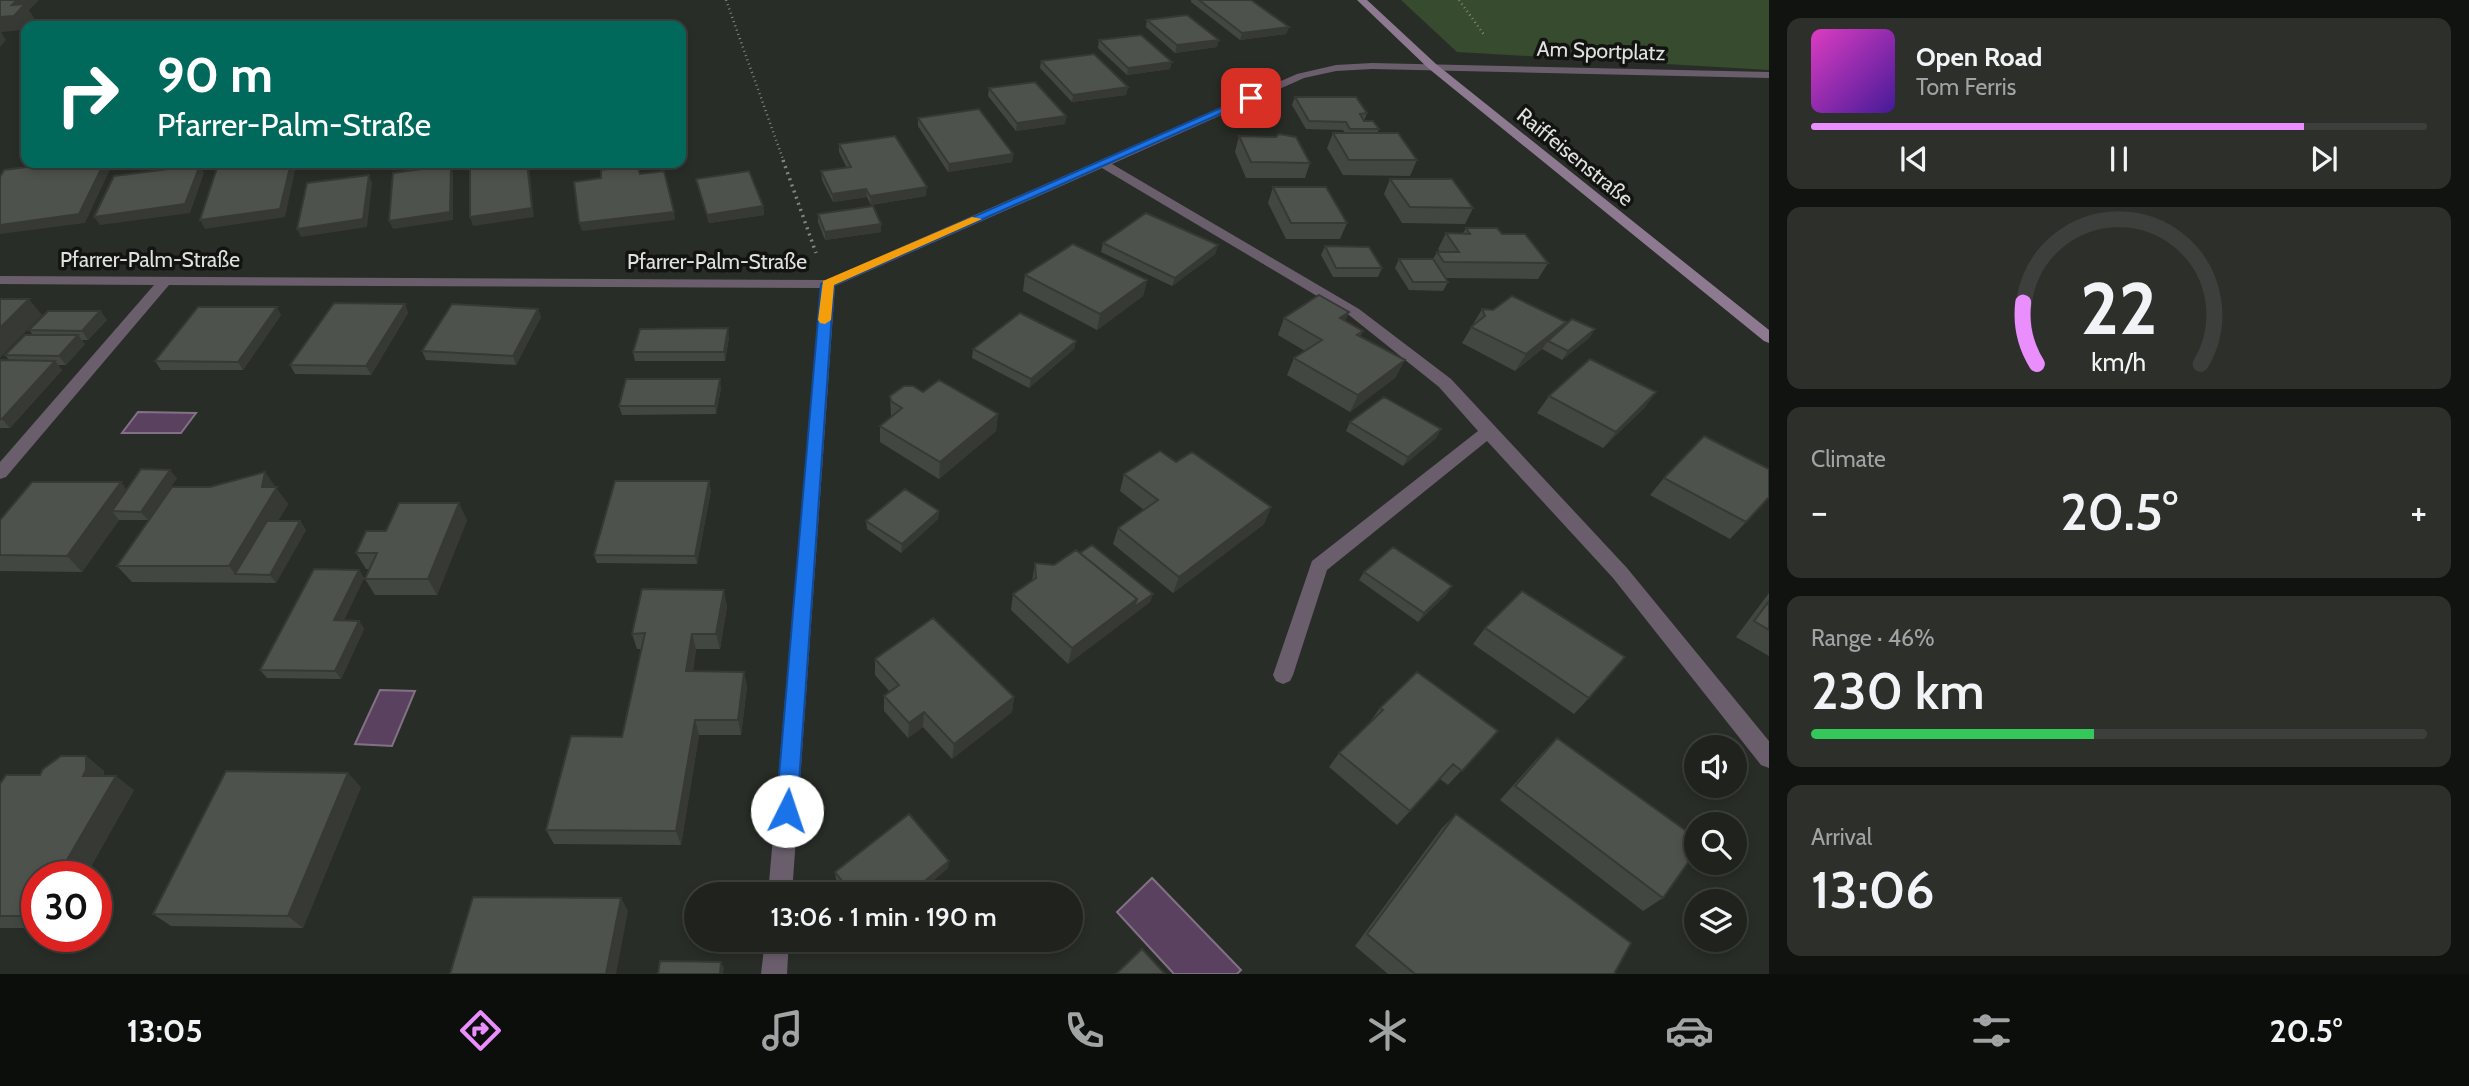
<!DOCTYPE html>
<meta charset="utf-8">
<style>
:root{--surface:#1f221d;--page:#2c2f2a;--text:#f1f3f6;--muted:#a1a4a4;--line:#3c3f3b;--accent:#ea8dfd}
body{margin:0;font-family:Cabin,sans-serif;background:var(--page);color:var(--text);height:100vh;display:flex;flex-direction:column;font-size:26px;white-space:nowrap}
*{box-sizing:border-box;margin:0}
p{font-size:23px;color:var(--muted)}
.icon{flex:none;width:38px;height:38px;fill:none;stroke:currentColor;stroke-width:2;stroke-linecap:round;stroke-linejoin:round}
.map{position:relative;flex:1;overflow:hidden}
.sheet{display:flex;flex-direction:column;gap:18px;padding:18px;background:#111310;width:700px}
.sheet>*{flex:none}
.top-card{position:absolute;left:21px;top:21px;width:665px;height:147px;border-radius:14px;box-shadow:0 4px 10px #0003,0 0 0 2px var(--line);background:#00695c;color:#fff;overflow:hidden}
.fabs{position:absolute;left:1684px;top:735px;display:grid;gap:14px}
.fabs a{display:grid;place-items:center;width:63px;height:63px;border-radius:50%;background:var(--surface);box-shadow:0 4px 10px #0003,0 0 0 2px var(--line);font-size:35px}
.speed{position:absolute;left:21px;top:861px;display:flex;gap:14px;font-size:35px;font-weight:700;text-align:center}
.speed>*{display:grid;place-content:center;width:91px;height:91px;border-radius:50%;background:var(--surface);box-shadow:0 4px 10px #0003,0 0 0 2px var(--line);line-height:1}
.speed .limit{border:10px solid #d22;background:#fff;color:#111}
.pin{position:absolute;display:grid;place-items:center;width:60px;height:60px;color:#fff;margin:-30px;border-radius:14px;box-shadow:0 4px 10px #0006}
.me{position:absolute;width:77px;margin:-38px;rotate:4deg;stroke-linejoin:round;filter:drop-shadow(0 0 5px #0008)}
.turn{display:flex;align-items:center;gap:24px;height:147px;padding:0 21px;font-size:32px}
.turn .icon{width:91px;height:91px;stroke-width:2.5}
.turn b{display:block;font-size:49px;line-height:60px}
.big{font-size:52px;font-weight:600;line-height:1.1}
.sheet .tile{flex:1;display:flex;flex-direction:column;justify-content:center;gap:10px;min-width:0;padding:0 24px;border-radius:14px;background:var(--page)}
.sheet .dial{align-items:center;gap:0}
.dial svg{height:182px;overflow:visible;fill:none;stroke:var(--line);stroke-width:7;stroke-linecap:round;text-anchor:middle}
.dial text{fill:var(--text);stroke:none}
.song{display:flex;align-items:center;gap:21px}
.cover{width:84px;height:84px;border-radius:10px;background:linear-gradient(135deg,hsl(310 70% 55%),hsl(260 70% 35%))}
.played{height:7px;border-radius:4px;background:linear-gradient(90deg,var(--accent) 80%,var(--line) 80%)}
.keys{display:flex;justify-content:space-around;direction:ltr}
.heat{display:flex;justify-content:space-between;align-items:center;font-size:38px;direction:ltr}
.charge{height:10px;border-radius:5px;background:linear-gradient(90deg,#34c759 46%,var(--line) 0)}
.trip{position:absolute;left:684px;top:882px;width:399px;height:70px;border-radius:35px;background:var(--surface);box-shadow:0 4px 10px #0003,0 0 0 2px var(--line);font-weight:600;line-height:70px;text-align:center}
.menu{display:flex;height:112px;justify-content:space-around;align-items:center;background:#0c0e0c;color:var(--muted)}
.menu .icon{width:49px;height:49px}
.menu .active{color:var(--accent)}
.menu b{font-size:32px;color:var(--text)}
main{display:flex;flex:1;min-height:0}
.map>svg:first-child{display:block}
.green{fill:#374b2e}
.water{fill:#5a415f;stroke:#827185;stroke-width:2}
.lines{fill:none;stroke-linecap:round;stroke-linejoin:round}
.path-far1{stroke:#828581;stroke-width:2.5;stroke-dasharray:1 3.5;stroke-linecap:butt}
.path{stroke:#828581;stroke-width:3.5;stroke-dasharray:2 4.5;stroke-linecap:butt}
.minor{fill:#6a5e6c;fill-rule:evenodd}
.secondary{fill:#8d7a91;fill-rule:evenodd}
.wall{fill:#434741}
.shaded-wall{fill:#373935}
.building{fill:#4e524c;stroke:#373935;stroke-width:2}
.route{fill:#1a73e8;stroke:#114b97;stroke-width:2}
.slow{fill:#f59e0b}
.labels{text-anchor:middle;stroke-width:7;stroke-linejoin:round;paint-order:stroke}
.far-street-label{font-size:21px;fill:#dfe1de;stroke:#131412}
</style>
<main>
<div class="map">
<svg width="1769" height="974" viewBox="0 0 1769 974">
<rect width="100%" height="100%" fill="#292d27"/>
<path class="green" d="M1401,0H1769V70L1457,52Z"/>
<path class="water" d="M138,412L196,413L181,433H122Z
M380,690L415,691L392,746L355,744Z
M1152,878L1241,970L1237,974H1174L1117,912Z"/>
<g class="lines">
<path class="path-far1" d="M726,0L784,162
M1459,0L1485,36"/>
<path class="path" d="M783,160L816,253"/>
<path class="minor" d="M1372,63L1769,72V78L1372,69L1336,71L1304,78L1112,164L1359,309L1451,379L1627,568L1769,741V768L1761,765L1613,578L1487,441L1327,570L1293,675L1290,681L1283,684L1276,681L1273,675L1312,561L1478,431L1439,387L1349,315L1102,168L835,286L792,894H768L821,288L169,285L6,477L0,479V462L154,285L0,284V276L826,280L1297,74L1336,65Z
M765,940H789L787,974H761Z"/>
<path class="secondary" d="M1357,0H1367L1436,64L1769,330V343L1764,341L1428,68Z"/>
</g>
<path class="wall" d="M1191,0H1251L1289,27L1286,34L1240,40L1191,2Z
M1147,20L1217,47L1175,53L1146,27Z
M1099,40L1170,69L1127,75L1098,48Z
M1041,61L1128,87L1126,95L1072,102L1040,68Z
M989,88L1066,116L1065,124L1016,131L988,96Z
M1295,97L1367,113L1364,121L1379,129L1377,133L1417,160L1410,176L1343,175L1327,148L1333,133H1345L1343,130L1306,129L1292,105Z
M918,118L1013,154L1012,162L948,172L918,126Z
M1239,136L1310,163L1305,178H1246L1235,152Z
M839,144L926,196L871,205L867,197L833,202L822,180L821,171L847,168L839,152Z
M696,179L763,206L764,215L709,223L698,187Z
M1390,179L1473,208L1465,224L1402,223L1384,194Z
M1273,187L1347,223L1340,239H1286L1268,203Z
M818,214L881,232L825,240L818,222Z
M1466,228L1502,234L1548,263L1538,279L1445,278L1448,282L1443,291L1409,290L1395,268L1399,259H1433L1437,252H1440L1438,249L1446,233H1463Z
M1103,243L1218,245L1215,254L1172,286L1101,252Z
M1325,246L1382,268L1378,277H1333L1321,255Z
M1025,275L1147,280L1143,296L1097,330L1023,291Z
M405,304L408,313L371,375L295,374L290,365Z
M538,309L541,317L516,365L426,360L422,351Z
M1482,309L1566,322L1563,326L1595,329L1589,338L1562,360L1542,349L1515,371L1462,343Z
M100,311L107,320L88,340H81L85,344L66,365H58L62,370L10,428H0V362L9,360L5,355L33,335L29,330Z
M1349,312L1345,321L1363,331L1360,336L1396,377L1350,412L1287,375L1294,358L1305,351L1278,335L1284,318Z
M281,315L243,370H161L155,361Z
M729,337L725,361H635L633,352Z
M1076,341L1074,349L1029,388L972,358L973,349Z
M721,388L716,414L622,415L619,406Z
M923,392L998,414L996,431L939,479L880,442V426L891,417L890,396Z
M1656,392L1644,408L1603,448L1537,413L1549,396Z
M1350,422L1441,429L1436,438L1403,466L1346,431Z
M1176,462L1271,507L1264,524L1173,593L1113,544L1118,528L1144,510L1120,491L1124,474Z
M177,478L148,520H119L82,572L0,571V520Z
M1664,478L1746,522L1730,539L1650,495Z
M275,487L288,504L278,521H300L306,530L276,583L132,582L117,566Z
M711,490L697,564L597,563L594,555Z
M939,511L938,519L901,553L867,529L866,521Z
M467,520L437,595H375L365,579L369,569H366L356,553L386,531Z
M1080,553L1153,594L1150,602L1068,664L1011,610L1013,594L1032,581L1035,563L1054,565Z
M359,570L364,578L344,620L359,621L364,629L341,679L267,678L260,670Z
M1364,572L1452,586L1446,595L1418,622L1359,580Z
M1769,593V656L1736,637Z
M727,606L720,649H696L693,671L744,672L747,687L741,735H699L681,845L554,844L546,830L622,737L641,649H637L632,634Z
M1485,628L1589,698L1574,714L1473,644Z
M875,659L1014,697L1012,712L952,759L923,727L908,738L884,711V696L890,692L875,675Z
M1380,708L1498,731L1448,785L1440,779L1397,825L1329,767L1339,753L1369,723Z
M1557,738L1663,898L1643,911L1500,800L1542,753Z
M86,756L104,771V776L134,790L85,877H37V928H0V784L40,775Z
M361,787L303,928L171,926L153,914Z
M1456,814L1614,974H1388L1355,946L1442,828Z
M948,868L917,894H848L836,879L835,872Z"/>
<path class="shaded-wall" d="M17,0H39L29,10L34,18L23,30L1,32L6,40L0,47V17Z
M1289,27L1286,34L1240,40L1242,33Z
M1219,40L1217,47L1175,53L1177,45Z
M1172,62L1170,69L1127,75L1128,68Z
M1128,87L1126,95L1072,102L1073,95Z
M1066,116L1065,124L1016,131L1017,123Z
M1013,154L1012,162L948,172L949,164Z
M104,163H111L112,165L85,223L0,234V225Z
M291,163H294L296,166L285,217L205,229L200,220Z
M527,163H529V165L534,217L473,226L470,217Z
M200,165L204,173L190,213L100,225L94,217Z
M451,165L453,173V220L393,229L389,221Z
M369,175L372,183L367,227L301,237L297,229Z
M927,187L926,196L871,205L870,196Z
M866,189L867,197L833,202L832,194Z
M763,206L764,215L709,223L707,215Z
M674,212L675,220L582,231L579,223Z
M881,224V232L825,240V232Z
M1218,245L1215,254L1172,286L1175,278Z
M1147,280L1143,296L1097,330L1100,314Z
M29,299L42,315L0,358V328Z
M405,304L408,313L371,375L366,366Z
M277,307L281,315L243,370L238,362Z
M538,309L541,317L516,365L513,356Z
M100,311L107,320L88,340L82,331Z
M1349,312L1342,328L1340,318Z
M1566,322L1556,338L1548,341L1542,349L1515,371L1526,354Z
M728,328L729,337L725,361L724,352Z
M1595,329L1589,338L1562,360L1568,351Z
M78,335L85,344L66,365L59,356Z
M1076,341L1074,349L1029,388L1031,379Z
M1405,360L1396,377L1350,412L1358,395Z
M55,361L62,370L10,428L2,419Z
M720,379L721,388L716,414L715,406Z
M1656,392L1644,408L1603,448L1616,432Z
M998,414L996,431L939,479L940,462Z
M1441,429L1436,438L1403,466L1408,457Z
M170,470L177,478L148,520L141,512Z
M265,472L288,504L247,574H235L229,566L262,487Z
M709,481L711,490L697,564L695,556Z
M121,482L134,499L112,511L119,520L82,572L67,556Z
M459,503L467,520L437,595L428,579Z
M1271,507L1264,524L1173,593L1179,577Z
M939,511L938,519L901,553L902,544Z
M300,521L306,530L276,583L270,575Z
M359,570L364,578L340,628L334,620Z
M1452,586L1446,595L1418,622L1424,613Z
M724,590L727,606L720,649L716,634Z
M1153,594L1150,602L1068,664L1072,648L1137,599Z
M359,621L364,629L341,679L335,671Z
M692,634L696,649L690,687L686,671Z
M744,672L747,687L741,735L738,720Z
M1014,697L1012,712L952,759L954,744Z
M924,712L923,727L908,738L909,723Z
M695,720L699,735L681,845L676,831Z
M86,756L104,771L105,785L83,776Z
M348,773L361,787L303,928L288,916Z
M116,776L134,790L85,877H57Z
M949,861L948,868L917,894H909Z
M621,898L628,911L616,974H606Z
M721,962L724,968L723,974H720Z"/>
<path class="building" d="M0,0H17L12,5L25,4L14,16L0,17Z
M1199,0H1251L1289,27L1242,33Z
M1187,15L1219,40L1177,45L1147,20Z
M1141,35L1172,62L1128,68L1099,40Z
M1094,54L1128,87L1073,95L1041,61Z
M1035,82L1066,116L1017,123L989,88Z
M1295,97H1356L1367,113L1360,114L1364,121H1373L1379,129H1350L1346,122L1309,121Z
M979,109L1013,154L949,164L918,118Z
M1333,133H1398L1417,160H1349Z
M1279,134L1296,137L1310,163L1251,162L1239,136L1276,137Z
M895,136L927,187L870,196L866,189L832,194L821,171L851,167L839,144Z
M57,163H104L79,214L0,225V177L4,170Z
M258,163H291L280,209L200,220L217,168Z
M484,163H527L532,208L470,217V165Z
M200,165L185,204L94,217L114,176Z
M451,165L450,212L389,221L393,173Z
M637,165L640,174L664,171L674,212L579,223L574,182L601,178V170Z
M749,171L763,206L707,215L696,179Z
M369,175L363,219L297,229L307,183Z
M1390,179H1452L1473,208L1410,207Z
M1273,187H1326L1347,223H1291Z
M873,206L881,224L825,232L818,214Z
M1146,213L1218,245L1175,278L1103,243Z
M1466,228H1497L1502,234H1525L1548,263L1444,262L1437,252H1459L1446,233L1470,234Z
M1073,244L1147,280L1100,314L1025,275Z
M1325,246L1369,247L1382,268H1336Z
M1399,259H1433L1448,282H1413Z
M1319,295L1349,312L1340,318L1363,331L1357,335L1405,360L1358,395L1294,358L1322,340L1284,318Z
M1512,296L1566,322L1526,354L1471,327L1485,316L1482,309L1493,310Z
M0,299H29L0,328Z
M334,303L405,304L366,366L290,365Z
M452,304L538,309L513,356L422,351Z
M198,307H277L238,362L155,361Z
M48,311H100L82,331L29,330Z
M1020,313L1076,341L1031,379L973,349Z
M1572,319L1595,329L1568,351L1548,341Z
M728,328L724,352H633L640,329Z
M25,335H78L59,356L5,355Z
M1590,359L1656,392L1616,432L1549,396Z
M1,360L55,361L2,419H0V362Z
M626,379H720L715,406H619Z
M939,380L998,414L940,462L880,426L902,408L891,401L890,396L904,386H913L923,392Z
M1384,397L1441,429L1408,457L1350,422Z
M1704,436L1769,469V497L1746,522L1664,478Z
M1160,451L1176,462L1192,452L1271,507L1179,577L1118,528L1158,500L1124,474Z
M141,469L170,470L141,512L112,511Z
M265,472L262,487H277L229,566H117L172,487H210Z
M615,481H709L695,556L594,555Z
M32,482H121L67,556L0,555V520Z
M905,489L939,511L902,544L866,521Z
M399,503H459L428,579H365L377,553H356L366,531H386Z
M267,521H300L270,575L235,574Z
M1092,545L1153,594L1134,607L1137,599L1080,553Z
M1393,547L1452,586L1424,613L1364,572Z
M1076,550L1137,599L1072,648L1013,594L1036,578L1035,563L1054,565Z
M314,569L359,570L334,620L359,621L335,671L260,670Z
M642,589L724,590L716,634H692L686,671L744,672L738,720H695L676,831L546,830L571,736L622,737L645,633L632,634Z
M1522,591L1625,657L1589,698L1485,628Z
M1769,601V630L1754,621Z
M933,618L1014,697L954,744L924,712L909,723L884,696L899,685L875,659Z
M1417,672L1498,731L1462,771L1453,764L1410,811L1339,753L1383,710L1380,708Z
M1557,738L1696,838V851L1663,898L1515,786Z
M61,756H86V770L83,776H116L57,877H37V911L34,916H0V784L6,775H40L43,769Z
M226,771L348,773L288,916L153,914Z
M909,814L949,861L909,894H852L835,872Z
M1456,814L1631,943L1614,974H1415L1367,934Z
M473,897L621,898L606,974H450Z
M1142,949L1165,974H1116Z
M660,961L721,962L720,974H658Z"/>
<path class="route" d="M1248,96L1256,98L834,285L797,811L794,818L787,821L779,818L776,811L821,284Z"/>
<path class="slow" d="M972,217L982,219L834,285L831,320L825,324L820,323L818,320L823,281Z"/>
<g class="labels">
<g class="far-street-label">
<text transform="translate(1601 51) rotate(2)" y="7">Am Sportplatz</text>
<text transform="translate(1575 157) rotate(39)" y="7">Raiffeisenstraße</text>
<text x="150" y="267">Pfarrer-Palm-Straße</text>
<text x="717" y="269">Pfarrer-Palm-Straße</text>
</g>
</g>
</svg>
<div class="fabs">
<a><svg class="icon" aria-label="sound" viewBox="0 0 24 24"><path d="M4 9h4l5-4v14l-5-4H4zM17 9q2 3 0 6"/></svg></a>
<a><svg class="icon" aria-label="search" viewBox="0 0 24 24"><circle cx="10" cy="10" r="6"/><path d="M15 15l6 6"/></svg></a>
<a><svg class="icon" aria-label="layers" viewBox="0 0 24 24"><path d="M12 4l9 5-9 5-9-5zM3 14l9 5 9-5"/></svg></a>
</div>
<div class="speed"><div class="limit">30</div></div>
<div class="pin" style="left:1251px;top:98px;background:#d93025"><svg class="icon" aria-label="arrive" viewBox="0 0 24 24"><path d="M6 21V4h12l-3 4 3 4H6"/></svg></div>
<svg class="me" style="left:787px;top:811px" viewBox="-20 -20 40 40"><circle r="19" fill="#fff"/><path d="M0-13L10 11 0 6-10 11z" fill="#1a73e8"/></svg>
<div class="trip">13:06 · 1 min · 190 m</div>
<div class="top-card">
<div class="turn"><svg class="icon" aria-label="right" viewBox="0 0 24 24"><path d="M7 20v-9h11M14 6l5 5-5 5"/></svg><div><b>90 m</b>Pfarrer-Palm-Straße</div></div>
</div>
</div>
<section class="sheet">
<div class="tile">
<div class="song"><i class="cover"></i><div><b>Open Road</b><p>Tom Ferris</p></div></div>
<div class="played"></div>
<div class="keys"><svg class="icon" aria-label="previous" viewBox="0 0 24 24"><path d="M18 5L8 12l10 7zM5 5v14"/></svg><svg class="icon" aria-label="pause" viewBox="0 0 24 24"><path d="M8 5v14M16 5v14"/></svg><svg class="icon" aria-label="next" viewBox="0 0 24 24"><path d="M6 5l10 7-10 7zM19 5v14"/></svg></div>
</div>
<div class="tile dial"><svg viewBox="0 0 100 80">
<path d="M14 69A42 42 0 1 1 86 69"/>
<path d="M14 69A42 42 0 0 1 8 42" stroke="#ea8dfd"/>
<text x="50" y="56" font-size="32" font-weight="700">22</text>
<text x="50" y="72" font-size="11">km/h</text>
</svg></div>
<div class="tile"><p>Climate</p>
<div class="heat"><a>−</a><b class="big">20.5°</b><a>+</a></div>
</div>
<div class="tile"><p>Range · 46%</p><b class="big">230 km</b><div class="charge"></div></div>
<div class="tile"><p>Arrival</p><b class="big">13:06</b></div>
</section>
</main>
<nav class="menu">
<b>13:05</b>
<svg class="icon active" aria-label="directions" viewBox="0 0 24 24"><path d="M12 3l9 9-9 9-9-9zM9 14v-3h6M13 9l2 2-2 2"/></svg>
<svg class="icon" aria-label="music" viewBox="0 0 24 24"><path d="M9 18V5l10-2v13"/><circle cx="6" cy="18" r="3"/><circle cx="16" cy="16" r="3"/></svg>
<svg class="icon" aria-label="phone" viewBox="0 0 24 24"><path d="M5 4h4l2 5-3 2q2 4 5 5l2-3 5 2v4C11 20 4 13 5 4z"/></svg>
<svg class="icon" aria-label="climate" viewBox="0 0 24 24"><path d="M12 3v18M4 7l16 10M4 17L20 7"/></svg>
<svg class="icon" aria-label="car" viewBox="0 0 24 24"><path d="M5 17H2v-5l4-1 3-4h7l3 4 3 1v5h-3M9 17h6M6 11h13"/><circle cx="7" cy="17" r="2"/><circle cx="17" cy="17" r="2"/></svg>
<svg class="icon" aria-label="filters" viewBox="0 0 24 24"><path d="M4 7h16M4 17h16"/><circle cx="9" cy="7" r="2"/><circle cx="15" cy="17" r="2"/></svg>
<b>20.5°</b>
</nav>
